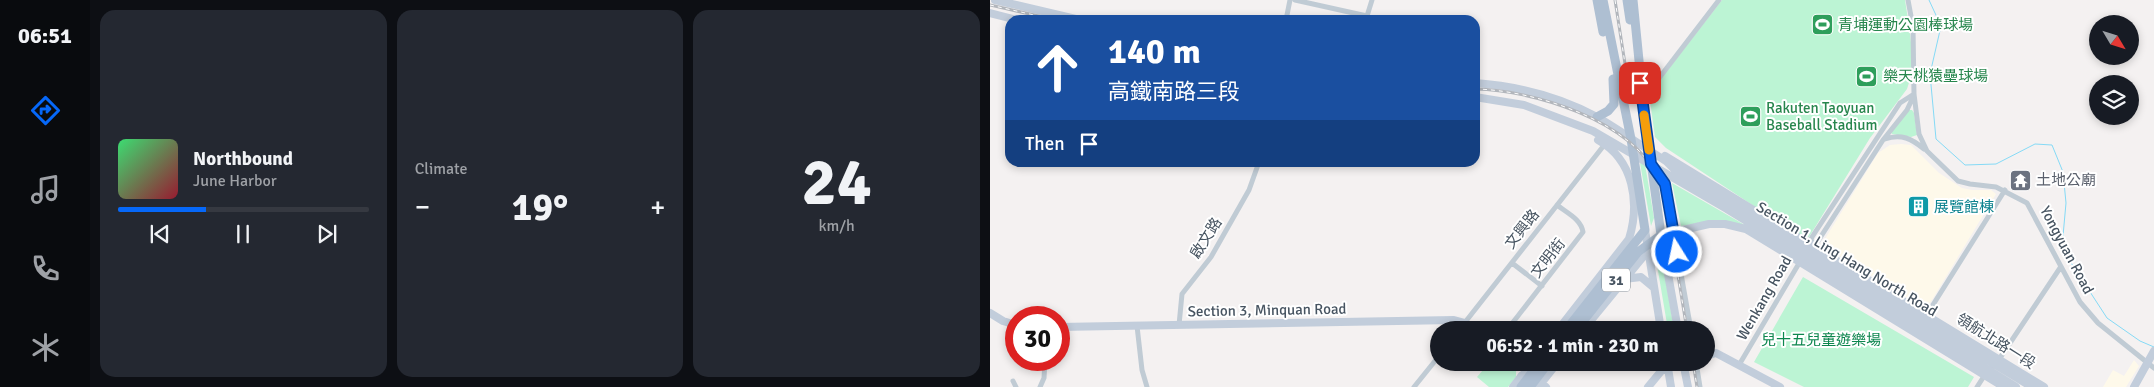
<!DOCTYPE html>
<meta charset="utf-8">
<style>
:root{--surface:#171b24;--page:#242831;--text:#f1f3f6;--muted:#9ea1a6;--line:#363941;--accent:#0668f9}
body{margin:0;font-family:Signika,"Noto Sans TC",sans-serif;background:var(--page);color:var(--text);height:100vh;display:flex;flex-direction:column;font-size:19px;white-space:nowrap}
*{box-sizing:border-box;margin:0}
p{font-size:16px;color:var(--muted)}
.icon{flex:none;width:28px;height:28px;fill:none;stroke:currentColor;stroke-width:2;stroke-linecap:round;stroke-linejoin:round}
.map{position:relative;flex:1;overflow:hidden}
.drawer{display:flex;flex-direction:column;gap:10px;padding:10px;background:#0d0f14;width:900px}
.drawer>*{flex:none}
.hud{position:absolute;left:15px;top:15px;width:475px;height:152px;border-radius:15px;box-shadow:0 2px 8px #0003;background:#1a4fa0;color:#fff;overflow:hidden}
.needle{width:32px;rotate:128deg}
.buttons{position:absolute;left:1099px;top:15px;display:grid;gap:10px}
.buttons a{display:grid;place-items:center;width:50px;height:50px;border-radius:50%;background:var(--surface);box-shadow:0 2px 8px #0003;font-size:25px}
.speed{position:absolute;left:15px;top:306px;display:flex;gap:10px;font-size:25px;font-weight:700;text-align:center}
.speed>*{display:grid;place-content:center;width:65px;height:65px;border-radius:50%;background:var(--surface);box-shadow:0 2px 8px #0003;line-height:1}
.speed .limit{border:8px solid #d22;background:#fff;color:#111}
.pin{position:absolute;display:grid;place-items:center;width:42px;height:42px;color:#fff;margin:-21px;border-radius:10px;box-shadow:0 2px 8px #0006}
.me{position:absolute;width:55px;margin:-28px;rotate:350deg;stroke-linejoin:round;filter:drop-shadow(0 0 4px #0008)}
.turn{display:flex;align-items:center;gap:18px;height:105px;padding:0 20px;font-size:22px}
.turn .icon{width:65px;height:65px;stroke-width:2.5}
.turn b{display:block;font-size:35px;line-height:42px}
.then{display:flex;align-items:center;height:48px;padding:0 20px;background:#0003;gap:10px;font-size:19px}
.big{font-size:38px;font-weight:700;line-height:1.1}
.drawer .widget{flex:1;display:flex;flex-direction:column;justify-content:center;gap:8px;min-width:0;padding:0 18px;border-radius:15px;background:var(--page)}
.drawer .dial{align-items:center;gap:0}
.dial b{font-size:65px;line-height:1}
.song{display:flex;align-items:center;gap:15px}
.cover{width:60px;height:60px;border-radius:8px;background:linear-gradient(135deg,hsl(140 70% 55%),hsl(350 70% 35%))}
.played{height:5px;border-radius:2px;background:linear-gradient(90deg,var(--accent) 35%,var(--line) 35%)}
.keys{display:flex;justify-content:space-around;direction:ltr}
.heat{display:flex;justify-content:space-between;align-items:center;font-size:28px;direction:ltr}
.drawer .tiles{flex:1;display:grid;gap:10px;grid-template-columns:repeat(3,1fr)}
.trip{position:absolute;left:440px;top:321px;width:285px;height:50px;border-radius:25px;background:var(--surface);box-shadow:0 2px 8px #0003;font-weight:700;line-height:50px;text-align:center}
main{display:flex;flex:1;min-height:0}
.dock{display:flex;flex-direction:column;width:90px;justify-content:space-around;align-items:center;background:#090b0e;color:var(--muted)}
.dock .icon{width:35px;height:35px}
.dock .selected{color:var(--accent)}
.dock b{font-size:22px;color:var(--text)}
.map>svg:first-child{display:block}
.commercial{fill:#fef9ea}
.green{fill:#bcf4d4}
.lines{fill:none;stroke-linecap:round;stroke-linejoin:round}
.stream{stroke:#85daf6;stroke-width:1}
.street{stroke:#c0cbd4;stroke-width:5}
.secondary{stroke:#c2cddb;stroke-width:8}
.primary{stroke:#aebfd2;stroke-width:9}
.rail-casing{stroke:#b2b6bc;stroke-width:3}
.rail{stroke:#fff;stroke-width:1;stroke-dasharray:4;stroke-linecap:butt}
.route-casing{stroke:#0444a2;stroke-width:12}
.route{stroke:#0668f9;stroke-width:9}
.slow{stroke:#f59e0b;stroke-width:9}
.labels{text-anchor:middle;stroke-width:4;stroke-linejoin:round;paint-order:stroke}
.shield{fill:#fff;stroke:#7e8790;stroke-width:1}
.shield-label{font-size:14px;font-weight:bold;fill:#475461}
.leisure-label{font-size:15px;fill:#27864d;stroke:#fff;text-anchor:start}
.worship-label{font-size:15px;fill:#5b616d;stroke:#fff;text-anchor:start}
.culture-label{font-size:15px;fill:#0d838f;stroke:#fff;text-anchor:start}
.street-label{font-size:15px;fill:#475461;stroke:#fff}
.park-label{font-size:15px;fill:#0d864e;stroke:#fff}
</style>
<main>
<nav class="dock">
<b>06:51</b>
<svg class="icon selected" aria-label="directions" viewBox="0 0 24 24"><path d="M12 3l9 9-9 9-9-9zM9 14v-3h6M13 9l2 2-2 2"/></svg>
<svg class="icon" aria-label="music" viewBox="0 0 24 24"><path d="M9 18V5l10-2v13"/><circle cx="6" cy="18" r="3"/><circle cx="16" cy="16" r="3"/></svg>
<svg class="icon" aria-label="phone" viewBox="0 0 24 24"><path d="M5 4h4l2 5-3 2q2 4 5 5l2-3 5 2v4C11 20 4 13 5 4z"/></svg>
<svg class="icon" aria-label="climate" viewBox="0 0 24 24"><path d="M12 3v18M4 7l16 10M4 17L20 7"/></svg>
</nav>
<section class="drawer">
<div class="tiles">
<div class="widget">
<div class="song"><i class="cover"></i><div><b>Northbound</b><p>June Harbor</p></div></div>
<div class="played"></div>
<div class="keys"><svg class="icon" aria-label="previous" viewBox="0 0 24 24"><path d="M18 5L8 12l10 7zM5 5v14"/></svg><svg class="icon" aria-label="pause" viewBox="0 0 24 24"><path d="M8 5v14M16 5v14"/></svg><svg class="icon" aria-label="next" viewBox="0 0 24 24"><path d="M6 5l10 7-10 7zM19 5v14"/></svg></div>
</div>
<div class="widget"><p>Climate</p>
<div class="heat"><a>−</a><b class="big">19°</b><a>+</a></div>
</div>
<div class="widget dial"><b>24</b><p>km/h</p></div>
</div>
</section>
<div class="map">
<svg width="1164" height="387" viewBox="0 0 1164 387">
<rect width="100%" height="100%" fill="#f4f1f1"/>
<path class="commercial" d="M911,144L921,145L949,173L972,188L982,190H1001L1006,194L942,300L938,305L930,306L838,248L833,242L888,153L900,145Z
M1144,360L1149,366L1136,387H1113L1123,370L1134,376Z"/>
<path class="green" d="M732,0H915C919,27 927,63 917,89L880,138L819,237L814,239L676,148L665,137L659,94Z
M918,110H922L924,113L927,135L921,137L902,134L901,131Z
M650,163L655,164L664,218L661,226Z
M682,183L760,228L716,222L691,226Z
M671,251L684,330H678L665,253Z
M813,277L984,377L978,387H814L764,362Z
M499,363H518L526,369V377L518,387H499L487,377Z"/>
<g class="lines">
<path class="stream" d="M939,0L951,26L940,74L946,139L975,165L1006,164L1045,144L1062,145L1073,172L1076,203L1073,236L1076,255L1117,318L1150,341L1164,347"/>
<path class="street" d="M305,0L377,16L382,0
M918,0L923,27L924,94L929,134L937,151L968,181L980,184L1006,187L1037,203L1090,302L1108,323L1164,368
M296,20L300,0
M651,68L660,77L670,75
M653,99L729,0
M895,139C911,133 922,139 934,149
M664,169L675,184L701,330
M821,244L828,241L893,140L917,110L924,95
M819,246L822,237L910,103L924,94
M522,263L552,286
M936,316L1015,190
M189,325L192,294L221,257L259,190L269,162
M147,326L152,370L157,387
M469,330L615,144
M517,330L593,232C591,219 577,213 567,205
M1008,361L1070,268
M706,362L710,387
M749,365L811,260
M23,381L26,387
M50,387L54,378L55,360
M424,387L449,356
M987,387L998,370L1006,365"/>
<path class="secondary" d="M5,0L90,20
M0,13L27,20
M485,83C527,86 570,97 607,117C631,131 653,147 676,161L685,170L1042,387
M485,97L534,105L603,131L737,209L1026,387
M675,156L1054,387
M756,229L1014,387
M655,230L671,330
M671,235L688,330
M634,279L651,277L663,287
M0,313L13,321L26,325
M69,327L464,320L475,323L484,330
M568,330L639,239C650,203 644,160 608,140
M593,330L671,235L719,224H735L760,230
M716,356L726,353L790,387
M525,362L556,387
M677,362L681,387
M693,362L698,387
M549,386L568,362
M523,387L542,362
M658,387L677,364L684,362
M1144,387L1164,351"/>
<path class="primary" d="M607,0L613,32
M637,0L640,20
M607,117L618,111L624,104L623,79
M576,330L655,230L641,139L613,0
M586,330L648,252L671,235L654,111L643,0
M531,387L550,362
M540,387L559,362"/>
<defs>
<path id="rail" d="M625,0L636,70
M0,5L66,20
M485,89C543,90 640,120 667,176C676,196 678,218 682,239C687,270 692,300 697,330
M703,362L707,387"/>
</defs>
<use href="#rail" class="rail-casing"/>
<use href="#rail" class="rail"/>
</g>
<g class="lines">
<defs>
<path id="route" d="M650,83L661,164L675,184L687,252"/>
</defs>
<use href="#route" class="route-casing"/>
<use href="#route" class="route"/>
<path class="slow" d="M654,115L659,150"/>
</g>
<defs>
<symbol id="stadium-square" viewBox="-11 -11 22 22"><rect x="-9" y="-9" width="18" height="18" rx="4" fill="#2e9e5b" stroke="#fff"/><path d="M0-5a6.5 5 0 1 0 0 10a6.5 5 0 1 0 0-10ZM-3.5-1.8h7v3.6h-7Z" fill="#fff"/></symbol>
<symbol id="temple-square" viewBox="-11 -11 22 22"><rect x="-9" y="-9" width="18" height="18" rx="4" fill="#6b7280" stroke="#fff"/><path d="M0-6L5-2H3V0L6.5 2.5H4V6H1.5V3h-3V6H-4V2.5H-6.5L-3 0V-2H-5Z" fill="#fff"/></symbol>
<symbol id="building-square" viewBox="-11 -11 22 22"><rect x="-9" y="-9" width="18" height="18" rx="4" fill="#0f9aa8" stroke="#fff"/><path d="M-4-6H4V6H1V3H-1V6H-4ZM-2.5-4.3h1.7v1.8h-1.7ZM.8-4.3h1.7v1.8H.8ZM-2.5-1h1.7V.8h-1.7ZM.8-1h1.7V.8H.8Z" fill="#fff"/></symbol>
</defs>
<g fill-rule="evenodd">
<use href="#stadium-square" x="820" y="12" width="25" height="25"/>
<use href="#stadium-square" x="864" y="64" width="25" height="25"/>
<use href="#stadium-square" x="748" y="104" width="25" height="25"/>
<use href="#temple-square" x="1018" y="168" width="25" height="25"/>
<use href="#building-square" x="916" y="194" width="25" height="25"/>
</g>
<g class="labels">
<rect class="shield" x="612" y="268.5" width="28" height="23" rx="4"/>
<g class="shield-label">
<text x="626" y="285">31</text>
</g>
<g class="leisure-label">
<text x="848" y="30">青埔運動公園棒球場</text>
<text x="893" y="81">樂天桃猿壘球場</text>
<text x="776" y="113">Rakuten Taoyuan<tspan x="776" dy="17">Baseball Stadium</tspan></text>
</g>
<g class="worship-label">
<text x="1046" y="185">土地公廟</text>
</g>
<g class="culture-label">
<text x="944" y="212">展覽館棟</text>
</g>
<g class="street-label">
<text transform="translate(532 229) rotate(-52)" y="5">文興路</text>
<text transform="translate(216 238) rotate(-58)" y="5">啟文路</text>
<text transform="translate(1077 250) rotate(62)" y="5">Yongyuan Road</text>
<text transform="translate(558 258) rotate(-52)" y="5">文明街</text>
<text transform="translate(857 259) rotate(31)" y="5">Section 1, Ling Hang North Road</text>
<text transform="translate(774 298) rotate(-60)" y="5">Wenkang Road</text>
<text transform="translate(277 310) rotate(-1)" y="5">Section 3, Minquan Road</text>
<text transform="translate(1006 341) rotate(32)" y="5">領航北路一段</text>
</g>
<g class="park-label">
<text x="831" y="345">兒十五兒童遊樂場</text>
</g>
</g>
</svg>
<div class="buttons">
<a><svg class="needle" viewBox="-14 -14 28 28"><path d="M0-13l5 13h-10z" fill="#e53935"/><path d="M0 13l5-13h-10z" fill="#9ea1a6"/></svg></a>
<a><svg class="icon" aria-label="layers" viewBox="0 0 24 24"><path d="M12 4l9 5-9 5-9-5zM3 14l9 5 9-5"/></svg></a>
</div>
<div class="speed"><div class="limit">30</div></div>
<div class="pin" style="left:650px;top:83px;background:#d93025"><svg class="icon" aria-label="arrive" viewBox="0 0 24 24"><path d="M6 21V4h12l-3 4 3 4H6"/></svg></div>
<svg class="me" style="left:687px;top:252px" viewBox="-20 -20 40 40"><circle r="17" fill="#0668f9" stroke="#fff" stroke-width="3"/><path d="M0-11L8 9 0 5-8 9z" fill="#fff"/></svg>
<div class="trip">06:52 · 1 min · 230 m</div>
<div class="hud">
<div class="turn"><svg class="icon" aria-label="ahead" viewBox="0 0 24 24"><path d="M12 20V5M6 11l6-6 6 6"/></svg><div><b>140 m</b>高鐵南路三段</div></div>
<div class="then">Then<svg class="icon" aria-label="arrive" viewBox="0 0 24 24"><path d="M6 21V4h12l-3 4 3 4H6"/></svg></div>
</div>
</div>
</main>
